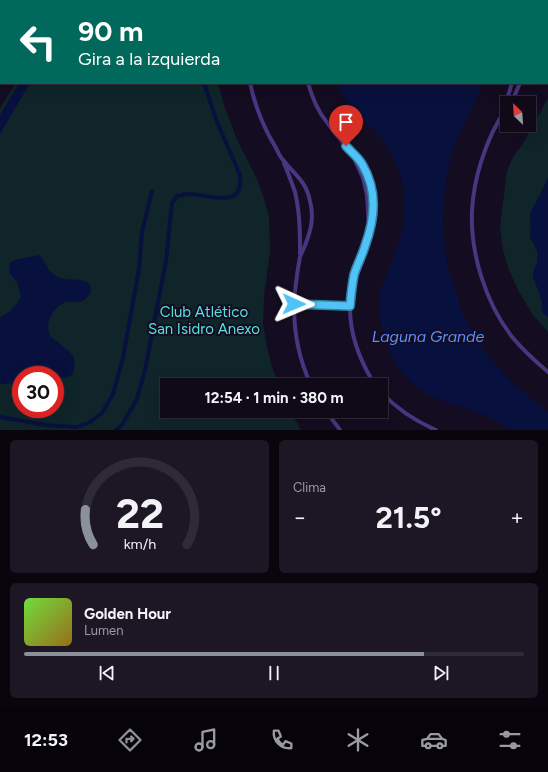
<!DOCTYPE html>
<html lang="es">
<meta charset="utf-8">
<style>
:root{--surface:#0f0918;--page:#1d1725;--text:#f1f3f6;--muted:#9b9aa2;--line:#2f2a37;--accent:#8c9099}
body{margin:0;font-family:Figtree,sans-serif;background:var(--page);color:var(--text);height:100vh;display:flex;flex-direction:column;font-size:15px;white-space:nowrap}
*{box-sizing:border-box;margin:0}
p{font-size:13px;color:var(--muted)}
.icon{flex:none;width:22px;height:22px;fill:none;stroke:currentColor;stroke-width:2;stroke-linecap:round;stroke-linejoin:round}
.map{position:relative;height:430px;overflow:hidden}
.sheet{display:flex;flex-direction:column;gap:10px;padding:10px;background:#08050d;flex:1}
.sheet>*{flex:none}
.hud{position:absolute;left:0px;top:0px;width:548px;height:84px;box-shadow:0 4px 16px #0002,0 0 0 1px var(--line);background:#00695c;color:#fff;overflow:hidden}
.needle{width:26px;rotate:335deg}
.controls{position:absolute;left:500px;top:96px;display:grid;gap:8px}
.controls a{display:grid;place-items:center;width:36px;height:36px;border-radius:0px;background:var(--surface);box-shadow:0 4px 16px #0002,0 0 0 1px var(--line);font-size:20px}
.speed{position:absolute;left:12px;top:366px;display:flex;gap:8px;font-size:20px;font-weight:700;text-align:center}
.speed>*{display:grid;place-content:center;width:52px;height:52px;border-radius:50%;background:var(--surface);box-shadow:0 4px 16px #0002,0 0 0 1px var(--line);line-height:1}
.speed .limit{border:6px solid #d22;background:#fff;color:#111}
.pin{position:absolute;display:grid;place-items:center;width:34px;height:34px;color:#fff;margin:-41px -17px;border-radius:50% 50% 50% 0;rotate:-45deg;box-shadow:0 0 4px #0007}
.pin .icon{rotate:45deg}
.me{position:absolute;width:44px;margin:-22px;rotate:91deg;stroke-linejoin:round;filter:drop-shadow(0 0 3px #0008)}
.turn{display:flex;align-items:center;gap:14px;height:84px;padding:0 12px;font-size:18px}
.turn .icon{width:52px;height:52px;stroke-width:2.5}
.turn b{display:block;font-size:28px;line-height:34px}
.big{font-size:30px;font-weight:700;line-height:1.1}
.sheet .widget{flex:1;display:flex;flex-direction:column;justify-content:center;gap:6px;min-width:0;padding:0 14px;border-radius:6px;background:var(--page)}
.sheet .dial{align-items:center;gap:0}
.dial svg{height:104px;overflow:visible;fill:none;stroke:var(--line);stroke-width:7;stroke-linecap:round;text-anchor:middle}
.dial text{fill:var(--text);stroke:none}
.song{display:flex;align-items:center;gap:12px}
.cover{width:48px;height:48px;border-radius:6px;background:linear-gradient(135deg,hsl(100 70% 55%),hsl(40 70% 35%))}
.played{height:4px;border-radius:2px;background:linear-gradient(90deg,var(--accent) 80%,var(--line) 80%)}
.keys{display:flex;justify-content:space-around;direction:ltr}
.heat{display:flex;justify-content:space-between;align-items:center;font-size:22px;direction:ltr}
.sheet .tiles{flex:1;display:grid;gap:10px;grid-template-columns:1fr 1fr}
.widget:last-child{grid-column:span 2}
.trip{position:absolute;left:160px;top:378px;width:228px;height:40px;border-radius:0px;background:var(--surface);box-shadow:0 4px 16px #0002,0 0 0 1px var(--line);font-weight:700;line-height:40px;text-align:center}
.dock{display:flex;height:64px;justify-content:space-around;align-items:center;background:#06040a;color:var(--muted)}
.dock .icon{width:28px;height:28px}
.dock .selected{color:var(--accent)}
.dock b{font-size:18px;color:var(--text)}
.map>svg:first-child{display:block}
.green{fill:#0f252a;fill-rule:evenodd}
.water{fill:#08103d}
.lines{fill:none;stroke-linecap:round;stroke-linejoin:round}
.canal{stroke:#08103d;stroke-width:4}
.minor{stroke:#483680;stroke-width:4}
.route-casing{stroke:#337fa1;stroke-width:10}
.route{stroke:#4fc3f7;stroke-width:7}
.labels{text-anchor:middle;stroke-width:4;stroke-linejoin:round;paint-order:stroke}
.park-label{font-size:15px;fill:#55e1db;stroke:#140c20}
.water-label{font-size:16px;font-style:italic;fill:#598fff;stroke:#140c20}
</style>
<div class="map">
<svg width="548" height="430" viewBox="0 0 548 430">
<rect width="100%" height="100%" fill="#140c20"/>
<path class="green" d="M16,83H218L225,108L238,142L256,177L263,195L269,217L270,252L264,297L263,324L267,347L272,367L279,385H167V411H290L301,430H0V108ZM21,375H55V409H21Z
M548,98V332L533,315L519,292L509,270L503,250L500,227L507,171L513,157L524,142Z"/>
<path class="water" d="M348,0H470L471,1H347Z
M19,83H30L0,134V115Z
M338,83H482L478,95L458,137L452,152L447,174L443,202V217L444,241L448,267L462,312L484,350L491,359L512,382L528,395L529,397L538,403L548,412V430C540,430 532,430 524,430C520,430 515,430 512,430C508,429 504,426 501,424C494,419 485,415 477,412C462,406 446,404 431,396C394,378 376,334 380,294C381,283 387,273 391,263C402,237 407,217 403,189C400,167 389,144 372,128C358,113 344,104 338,83Z
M548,178V317L545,315L543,313L541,308L542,302L540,295L533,277V272L537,262V251L530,237V231L531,225L530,218V214Z
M39,255C46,260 46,271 56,276C65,281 75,278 84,281C86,282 88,283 90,284L91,291C89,294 87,298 84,300C79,304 72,300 66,302C54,306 44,323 50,335C52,338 56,341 59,343C72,354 78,356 73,374L68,377L55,379V375H21V383L1,384L0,381V318L1,317L9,312L17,303L21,296L17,282L10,274L9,264L14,260Z"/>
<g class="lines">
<path class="canal" d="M0,417L46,425L77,427L90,422L102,413L113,394L123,358L139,269L142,232L152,191
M116,430L122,425L137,399L145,370L166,261L172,203L177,196C180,196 183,195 186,194C206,193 245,212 240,175L217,122L204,83"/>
<path class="minor" d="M209,0V1
M504,0V1
M517,0L518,1
M38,1V0
M256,1V0
M318,1V0
M250,83C255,106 263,127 276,148C278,152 280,157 284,161C295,175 306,181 310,201C313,212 312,226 308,237C306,244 303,250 300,257C299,262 298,269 297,275C291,312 295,351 311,385
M308,83C312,97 317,110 326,121C333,132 342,142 351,152C354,155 358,158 361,163C368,173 373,187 374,200C375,221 366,241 359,261C342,306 350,345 375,385
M511,103L514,97L520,83
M507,108C495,124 487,143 481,162C476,178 473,194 472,210C470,254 486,304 513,338C524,351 535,361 548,372
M504,109L512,83
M353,156L363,178L367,195L369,226
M284,163C288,173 292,183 295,192C300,213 300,233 300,254
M294,304L350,305
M381,392C397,409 415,421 436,430
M326,411L340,430"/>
</g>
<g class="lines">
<defs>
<path id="route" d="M294,304L350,306C351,295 352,285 354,275C357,265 362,256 365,246C375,218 378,191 362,164C358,157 351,152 346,146"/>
</defs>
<use href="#route" class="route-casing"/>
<use href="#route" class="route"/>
</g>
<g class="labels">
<g class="park-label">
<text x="204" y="317">Club Atlético<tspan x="204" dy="17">San Isidro Anexo</tspan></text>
</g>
<g class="water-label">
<text x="428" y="342">Laguna Grande</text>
</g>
</g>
</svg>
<div class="controls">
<a><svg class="needle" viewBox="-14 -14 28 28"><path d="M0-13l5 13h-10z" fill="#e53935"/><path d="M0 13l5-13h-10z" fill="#9b9aa2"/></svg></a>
</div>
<div class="speed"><div class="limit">30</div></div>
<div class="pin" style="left:346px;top:146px;background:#d93025"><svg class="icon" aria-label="arrive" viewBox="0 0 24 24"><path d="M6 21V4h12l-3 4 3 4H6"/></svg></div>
<svg class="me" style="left:294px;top:304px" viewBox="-20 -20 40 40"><path d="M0-17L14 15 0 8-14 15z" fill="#4fc3f7" stroke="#fff" stroke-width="4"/></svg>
<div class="trip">12:54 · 1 min · 380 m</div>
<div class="hud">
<div class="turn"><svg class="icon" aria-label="left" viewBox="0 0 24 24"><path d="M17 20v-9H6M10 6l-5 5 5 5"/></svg><div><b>90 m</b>Gira a la izquierda</div></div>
</div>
</div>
<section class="sheet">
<div class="tiles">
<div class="widget dial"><svg viewBox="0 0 100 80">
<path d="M14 69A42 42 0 1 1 86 69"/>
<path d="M14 69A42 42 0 0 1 8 42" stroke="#8c9099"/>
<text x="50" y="56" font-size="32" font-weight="700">22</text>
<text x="50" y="72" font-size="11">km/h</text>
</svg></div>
<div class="widget"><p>Clima</p>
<div class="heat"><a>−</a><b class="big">21.5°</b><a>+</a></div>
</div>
<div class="widget">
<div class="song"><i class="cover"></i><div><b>Golden Hour</b><p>Lumen</p></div></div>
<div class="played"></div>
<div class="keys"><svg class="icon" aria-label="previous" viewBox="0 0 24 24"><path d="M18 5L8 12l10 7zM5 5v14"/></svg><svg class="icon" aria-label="pause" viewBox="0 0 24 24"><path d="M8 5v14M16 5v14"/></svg><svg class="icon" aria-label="next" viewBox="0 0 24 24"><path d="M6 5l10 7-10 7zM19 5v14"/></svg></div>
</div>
</div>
</section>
<nav class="dock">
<b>12:53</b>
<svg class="icon selected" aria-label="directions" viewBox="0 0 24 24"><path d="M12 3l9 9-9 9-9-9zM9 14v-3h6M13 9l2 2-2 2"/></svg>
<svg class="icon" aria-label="music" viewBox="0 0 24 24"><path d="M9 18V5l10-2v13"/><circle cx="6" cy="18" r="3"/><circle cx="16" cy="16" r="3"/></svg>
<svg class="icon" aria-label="phone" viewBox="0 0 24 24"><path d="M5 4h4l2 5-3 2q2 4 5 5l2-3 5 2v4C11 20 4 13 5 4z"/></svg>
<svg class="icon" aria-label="climate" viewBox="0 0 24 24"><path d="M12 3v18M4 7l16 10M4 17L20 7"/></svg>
<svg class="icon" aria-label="car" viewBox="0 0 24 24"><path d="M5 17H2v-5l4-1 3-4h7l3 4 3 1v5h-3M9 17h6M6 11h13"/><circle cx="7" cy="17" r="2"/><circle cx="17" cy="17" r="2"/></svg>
<svg class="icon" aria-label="filters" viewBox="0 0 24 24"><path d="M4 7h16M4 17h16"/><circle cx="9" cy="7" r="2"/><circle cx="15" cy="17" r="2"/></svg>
</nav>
